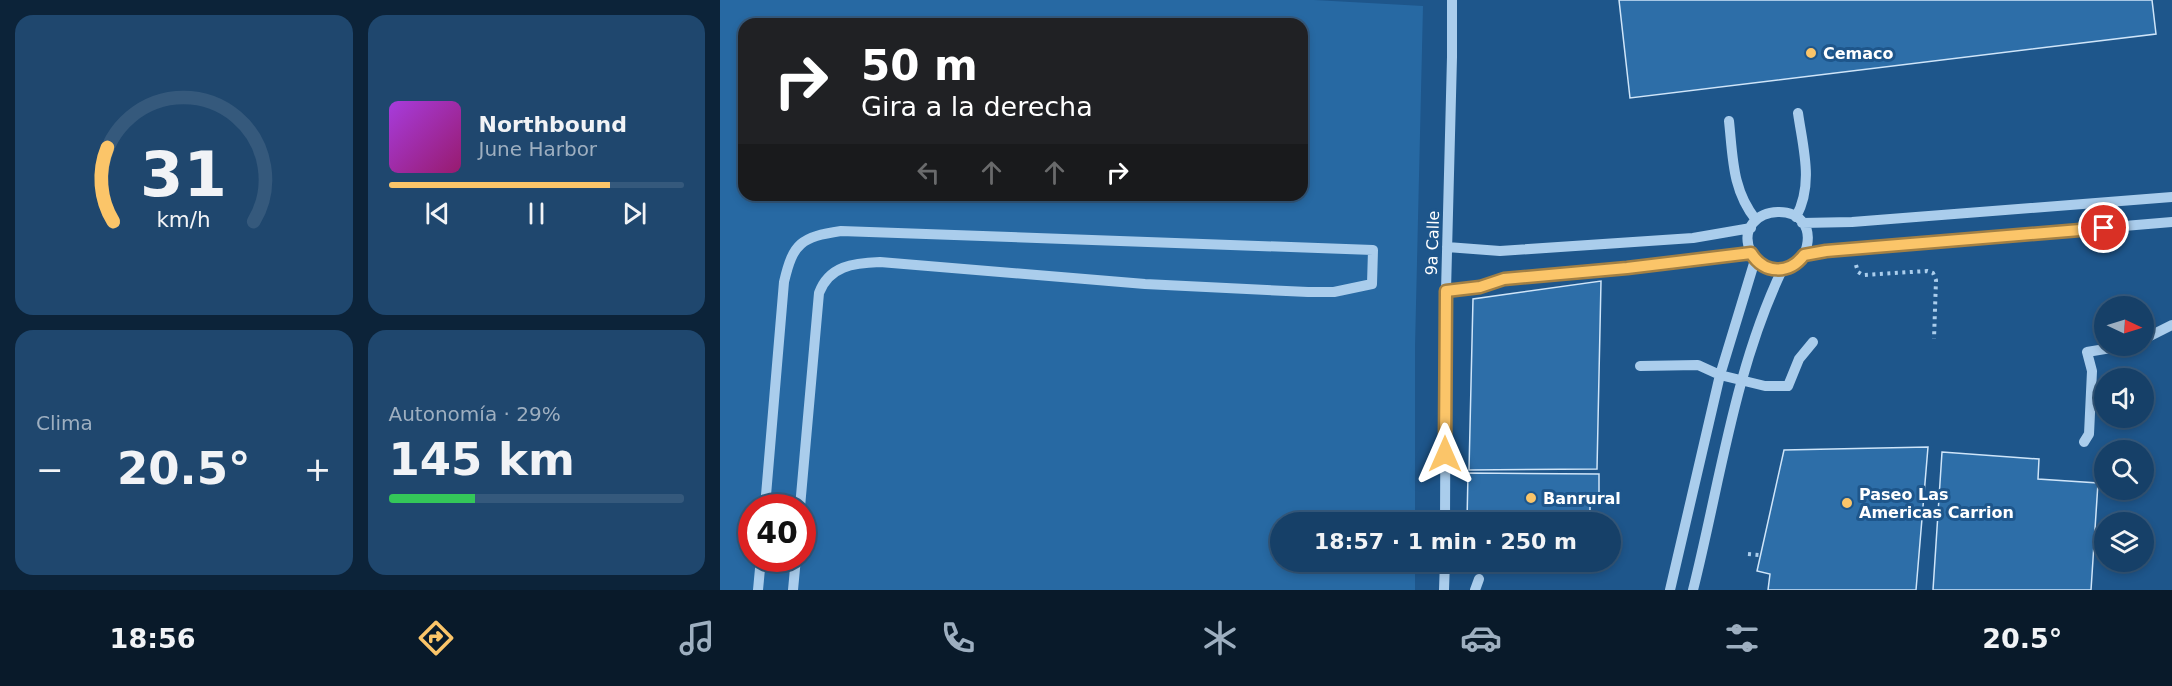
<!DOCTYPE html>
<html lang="es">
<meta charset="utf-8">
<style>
:root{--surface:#164068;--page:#1f476e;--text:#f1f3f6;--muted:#9eafc0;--line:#35597c;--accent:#fbc569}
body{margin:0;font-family:"DejaVu Sans",sans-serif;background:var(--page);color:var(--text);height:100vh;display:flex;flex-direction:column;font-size:22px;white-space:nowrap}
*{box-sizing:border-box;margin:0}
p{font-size:20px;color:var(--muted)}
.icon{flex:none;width:33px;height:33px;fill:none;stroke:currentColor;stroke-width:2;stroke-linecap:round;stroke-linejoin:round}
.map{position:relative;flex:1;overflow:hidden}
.drawer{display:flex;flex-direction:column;gap:15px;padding:15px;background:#0c2339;width:720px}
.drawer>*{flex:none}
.hud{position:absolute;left:18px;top:18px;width:570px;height:183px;border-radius:18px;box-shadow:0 3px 9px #0003,0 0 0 2px var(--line);background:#202124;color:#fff;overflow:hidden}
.needle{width:39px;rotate:94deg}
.fabs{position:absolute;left:1374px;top:296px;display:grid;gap:12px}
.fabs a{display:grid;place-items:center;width:60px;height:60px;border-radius:50%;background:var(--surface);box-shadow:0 3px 9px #0003,0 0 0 2px var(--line);font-size:30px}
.speed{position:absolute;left:18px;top:494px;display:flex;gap:12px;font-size:30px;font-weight:700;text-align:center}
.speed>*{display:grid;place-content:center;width:78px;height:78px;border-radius:50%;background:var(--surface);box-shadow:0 3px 9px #0003,0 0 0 2px var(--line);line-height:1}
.speed .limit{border:9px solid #d22;background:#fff;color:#111}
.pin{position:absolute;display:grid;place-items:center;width:51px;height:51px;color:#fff;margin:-26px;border:3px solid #fff;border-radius:50%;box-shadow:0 2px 6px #0007}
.me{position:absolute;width:66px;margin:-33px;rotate:0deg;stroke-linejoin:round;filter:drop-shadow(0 0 4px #0008)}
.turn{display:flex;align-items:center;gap:21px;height:126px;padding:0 24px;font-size:27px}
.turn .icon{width:78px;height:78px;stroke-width:2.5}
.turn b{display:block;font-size:42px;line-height:51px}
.lanes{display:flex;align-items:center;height:57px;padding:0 24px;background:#0003;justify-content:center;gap:30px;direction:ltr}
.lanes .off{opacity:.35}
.big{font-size:45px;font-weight:800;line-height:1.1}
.drawer .widget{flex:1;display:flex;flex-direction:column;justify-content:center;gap:9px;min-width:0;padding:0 21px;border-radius:18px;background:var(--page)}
.drawer .dial{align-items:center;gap:0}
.dial svg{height:156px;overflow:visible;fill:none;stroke:var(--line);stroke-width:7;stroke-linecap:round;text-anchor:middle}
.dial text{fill:var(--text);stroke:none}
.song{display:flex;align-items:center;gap:18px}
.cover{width:72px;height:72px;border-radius:9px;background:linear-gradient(135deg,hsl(280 70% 55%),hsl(320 70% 35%))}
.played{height:6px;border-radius:3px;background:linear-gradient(90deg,var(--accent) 75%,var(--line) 75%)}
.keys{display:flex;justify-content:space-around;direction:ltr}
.heat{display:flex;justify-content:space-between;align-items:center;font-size:33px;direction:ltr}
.charge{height:9px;border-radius:4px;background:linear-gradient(90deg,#34c759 29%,var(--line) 0)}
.drawer .tiles{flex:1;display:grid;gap:15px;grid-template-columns:repeat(2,1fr)}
.trip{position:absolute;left:550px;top:512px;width:351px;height:60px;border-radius:30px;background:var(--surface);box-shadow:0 3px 9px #0003,0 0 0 2px var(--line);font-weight:800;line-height:60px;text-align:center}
.tabs{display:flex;height:96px;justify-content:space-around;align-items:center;background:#091a2a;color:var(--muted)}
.tabs .icon{width:42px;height:42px}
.tabs .current{color:var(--accent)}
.tabs b{font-size:27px;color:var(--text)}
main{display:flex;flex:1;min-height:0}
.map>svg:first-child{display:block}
.green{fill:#2769a3;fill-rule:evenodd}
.building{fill:#2d6ea8;stroke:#cfe5f9;stroke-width:1.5}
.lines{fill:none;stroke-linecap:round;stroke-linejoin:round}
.path{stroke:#aacdec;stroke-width:4;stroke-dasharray:3 4.5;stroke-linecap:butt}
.minor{stroke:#aacdec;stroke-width:10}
.route-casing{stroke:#a38044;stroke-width:15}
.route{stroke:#fbc569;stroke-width:10}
.poi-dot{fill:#fbc569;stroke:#1e568b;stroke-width:2}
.labels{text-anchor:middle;stroke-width:6;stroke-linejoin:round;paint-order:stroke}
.poi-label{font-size:16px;font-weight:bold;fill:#fff;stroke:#1e568b;text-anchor:start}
.street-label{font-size:16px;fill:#fff;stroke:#1e568b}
</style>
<main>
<section class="drawer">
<div class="tiles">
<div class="widget dial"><svg viewBox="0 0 100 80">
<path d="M14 69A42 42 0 1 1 86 69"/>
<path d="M14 69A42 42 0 0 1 11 31" stroke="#fbc569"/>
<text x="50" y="56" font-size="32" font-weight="700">31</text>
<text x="50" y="72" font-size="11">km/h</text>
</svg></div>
<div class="widget">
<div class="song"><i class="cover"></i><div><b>Northbound</b><p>June Harbor</p></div></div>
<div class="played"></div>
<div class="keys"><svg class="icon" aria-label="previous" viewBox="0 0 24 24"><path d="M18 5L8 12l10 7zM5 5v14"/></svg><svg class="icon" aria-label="pause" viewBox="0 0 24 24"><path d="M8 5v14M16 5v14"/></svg><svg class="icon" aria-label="next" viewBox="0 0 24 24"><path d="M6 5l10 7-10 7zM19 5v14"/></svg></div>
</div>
<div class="widget"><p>Clima</p>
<div class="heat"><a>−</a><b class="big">20.5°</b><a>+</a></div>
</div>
<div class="widget"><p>Autonomía · 29%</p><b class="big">145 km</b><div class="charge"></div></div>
</div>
</section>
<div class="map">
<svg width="1452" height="590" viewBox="0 0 1452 590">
<rect width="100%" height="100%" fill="#1e568b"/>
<path class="green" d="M0,0H594L703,6L695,347V522H561V561H695V590H0ZM24,24H582V195H24ZM32,507H82V558H32Z"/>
<path class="building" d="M899,0H1432L1436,34L910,98Z
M881,281L877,469L749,470L753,299Z
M1208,447L1196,590H1048L1050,574L1037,571L1064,450Z
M1222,452L1319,459L1318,479L1378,483L1371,590H1213Z
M748,473L879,474V494L870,502V522H747Z"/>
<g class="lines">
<path class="path" d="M1136,265L1138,272L1143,275L1207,271L1213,273L1216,280L1214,339
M1028,554L1039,555"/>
<path class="minor" d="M1009,121C1013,158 1012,190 1036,220
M1076,217C1094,184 1083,148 1078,113
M1082,223L1132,222L1452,197
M727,247L780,251L973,238L1031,228
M1084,255C1108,195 1008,201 1031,253C1041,276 1071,273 1084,255L1106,251L1452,222
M726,291L760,287L784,279L907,268L1031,253
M1424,339L1452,325
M920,366L978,365L1000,375L1045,386H1068L1079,359L1093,342
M1364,442L1369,434L1372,371L1367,352L1409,345
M45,507L64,282C73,243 81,237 121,231L653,250L652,284L614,292H588L425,284L160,262C133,263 109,266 99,293L80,507
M725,522L726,291L732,57V0
M38,590L41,558
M73,590L76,558
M724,590L725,561
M755,590L759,579
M950,590L1000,375L1035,260
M973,590C1000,483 1014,371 1062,270"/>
</g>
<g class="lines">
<defs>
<path id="route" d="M725,454L726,291L760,287L784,279L907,268L1031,253C1044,274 1069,275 1084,255L1106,251L1384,228"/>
</defs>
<use href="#route" class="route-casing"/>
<use href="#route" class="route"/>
</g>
<g class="poi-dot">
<circle cx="1091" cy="53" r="6"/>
<circle cx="811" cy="498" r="6"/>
<circle cx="1127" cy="503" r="6"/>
</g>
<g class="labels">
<g class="poi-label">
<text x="1103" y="59">Cemaco</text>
<text x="1139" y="500">Paseo Las<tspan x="1139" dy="18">Americas Carrion</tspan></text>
<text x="823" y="504">Banrural</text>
</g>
<g class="street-label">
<text transform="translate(712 243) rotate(-88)" y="6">9a Calle</text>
</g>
</g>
</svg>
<div class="fabs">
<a><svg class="needle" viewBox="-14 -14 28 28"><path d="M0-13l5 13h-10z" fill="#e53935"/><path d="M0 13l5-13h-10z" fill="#9eafc0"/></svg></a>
<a><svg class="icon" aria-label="sound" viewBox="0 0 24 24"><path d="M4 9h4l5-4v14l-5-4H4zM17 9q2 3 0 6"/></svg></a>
<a><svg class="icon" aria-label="search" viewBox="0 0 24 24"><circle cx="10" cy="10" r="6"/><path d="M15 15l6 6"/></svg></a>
<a><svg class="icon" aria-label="layers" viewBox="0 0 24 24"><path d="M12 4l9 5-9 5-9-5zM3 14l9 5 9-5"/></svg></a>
</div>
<div class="speed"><div class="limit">40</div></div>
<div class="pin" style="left:1384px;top:228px;background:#d93025"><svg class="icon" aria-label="arrive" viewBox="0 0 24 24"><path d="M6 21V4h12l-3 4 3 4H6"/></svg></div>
<svg class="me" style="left:725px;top:454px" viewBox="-20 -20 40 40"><path d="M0-17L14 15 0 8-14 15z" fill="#fbc569" stroke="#fff" stroke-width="4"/></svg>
<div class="trip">18:57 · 1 min · 250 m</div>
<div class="hud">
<div class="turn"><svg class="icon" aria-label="right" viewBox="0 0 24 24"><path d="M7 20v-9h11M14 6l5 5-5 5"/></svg><div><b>50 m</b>Gira a la derecha</div></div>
<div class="lanes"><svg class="icon off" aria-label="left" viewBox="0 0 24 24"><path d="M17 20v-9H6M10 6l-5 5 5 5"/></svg><svg class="icon off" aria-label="ahead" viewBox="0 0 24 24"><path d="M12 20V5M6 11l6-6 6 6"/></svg><svg class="icon off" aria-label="ahead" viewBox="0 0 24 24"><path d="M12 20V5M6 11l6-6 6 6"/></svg><svg class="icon" aria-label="right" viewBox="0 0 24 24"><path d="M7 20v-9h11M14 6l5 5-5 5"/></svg></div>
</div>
</div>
</main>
<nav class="tabs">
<b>18:56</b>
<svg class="icon current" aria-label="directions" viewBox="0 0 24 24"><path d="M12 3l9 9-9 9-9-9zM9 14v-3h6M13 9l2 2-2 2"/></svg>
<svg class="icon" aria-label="music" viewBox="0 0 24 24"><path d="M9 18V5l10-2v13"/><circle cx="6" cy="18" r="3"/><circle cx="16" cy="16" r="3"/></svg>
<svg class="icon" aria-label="phone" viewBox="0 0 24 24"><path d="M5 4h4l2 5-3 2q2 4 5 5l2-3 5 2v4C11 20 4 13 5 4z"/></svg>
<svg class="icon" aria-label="climate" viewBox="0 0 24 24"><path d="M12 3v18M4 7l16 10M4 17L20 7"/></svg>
<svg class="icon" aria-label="car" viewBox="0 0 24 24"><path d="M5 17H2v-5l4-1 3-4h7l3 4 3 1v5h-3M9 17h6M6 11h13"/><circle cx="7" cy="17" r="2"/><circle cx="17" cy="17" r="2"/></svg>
<svg class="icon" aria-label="filters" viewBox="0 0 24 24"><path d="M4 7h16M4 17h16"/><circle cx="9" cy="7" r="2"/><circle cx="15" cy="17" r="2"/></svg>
<b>20.5°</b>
</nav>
